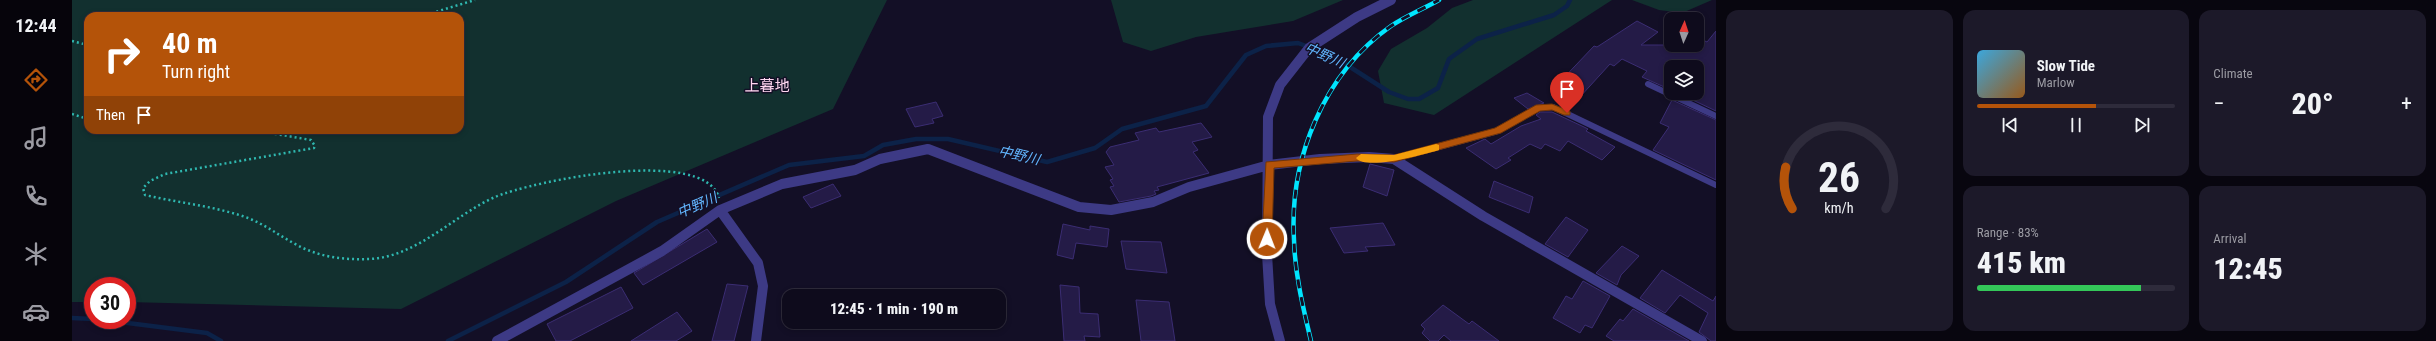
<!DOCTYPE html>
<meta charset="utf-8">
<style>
:root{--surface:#0e0b1c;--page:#1c1929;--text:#f1f3f6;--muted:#9b9ba3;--line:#2e2b3b;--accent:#b45309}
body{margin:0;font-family:"Roboto Condensed","Noto Sans JP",sans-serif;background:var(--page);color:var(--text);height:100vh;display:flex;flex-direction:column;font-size:15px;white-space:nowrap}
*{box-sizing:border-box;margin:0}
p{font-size:13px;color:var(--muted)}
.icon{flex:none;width:22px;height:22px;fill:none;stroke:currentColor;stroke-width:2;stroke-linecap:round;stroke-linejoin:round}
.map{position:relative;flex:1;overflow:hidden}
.side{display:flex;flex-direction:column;gap:10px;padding:10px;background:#08060f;width:720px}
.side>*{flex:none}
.guide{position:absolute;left:12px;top:12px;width:380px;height:122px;border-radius:12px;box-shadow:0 2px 6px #0003,0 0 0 1px var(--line);background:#b45309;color:#fff;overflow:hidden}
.needle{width:26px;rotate:3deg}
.buttons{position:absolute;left:1592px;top:12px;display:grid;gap:8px}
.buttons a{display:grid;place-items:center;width:40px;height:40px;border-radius:8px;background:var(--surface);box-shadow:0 2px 6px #0003,0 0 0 1px var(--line);font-size:20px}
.speed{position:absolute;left:12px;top:277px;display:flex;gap:8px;font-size:20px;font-weight:700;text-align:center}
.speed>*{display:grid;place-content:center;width:52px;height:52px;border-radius:50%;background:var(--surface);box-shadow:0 2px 6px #0003,0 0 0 1px var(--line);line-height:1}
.speed .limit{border:6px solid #d22;background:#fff;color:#111}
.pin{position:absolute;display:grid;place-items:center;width:34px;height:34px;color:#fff;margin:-41px -17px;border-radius:50% 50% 50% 0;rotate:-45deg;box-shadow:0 0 4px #0007}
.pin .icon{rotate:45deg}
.me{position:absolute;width:44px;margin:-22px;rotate:1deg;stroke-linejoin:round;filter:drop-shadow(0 0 3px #0008)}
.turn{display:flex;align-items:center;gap:14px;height:84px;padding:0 12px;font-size:18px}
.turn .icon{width:52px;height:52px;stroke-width:2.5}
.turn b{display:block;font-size:28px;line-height:34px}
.then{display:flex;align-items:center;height:38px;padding:0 12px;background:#0003;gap:8px;font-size:15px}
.big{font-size:30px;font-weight:800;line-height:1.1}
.side .card{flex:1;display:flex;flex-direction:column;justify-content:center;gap:6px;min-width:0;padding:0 14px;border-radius:12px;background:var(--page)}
.side .dial{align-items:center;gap:0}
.dial svg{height:104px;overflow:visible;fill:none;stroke:var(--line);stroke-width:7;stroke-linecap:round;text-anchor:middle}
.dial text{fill:var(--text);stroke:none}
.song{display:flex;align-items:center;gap:12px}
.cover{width:48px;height:48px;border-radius:6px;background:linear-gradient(135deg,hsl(200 70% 55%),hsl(30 70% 35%))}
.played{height:4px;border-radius:2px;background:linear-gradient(90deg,var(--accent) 60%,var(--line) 60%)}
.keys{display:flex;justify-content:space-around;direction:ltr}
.heat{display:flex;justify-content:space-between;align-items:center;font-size:22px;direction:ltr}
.charge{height:6px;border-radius:3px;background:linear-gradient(90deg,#34c759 83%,var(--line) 0)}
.side .tiles{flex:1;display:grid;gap:10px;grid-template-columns:repeat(3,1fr)}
.card:first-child{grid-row:span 2}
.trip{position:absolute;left:710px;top:289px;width:224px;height:40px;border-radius:12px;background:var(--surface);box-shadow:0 2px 6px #0003,0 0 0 1px var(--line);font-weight:800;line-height:40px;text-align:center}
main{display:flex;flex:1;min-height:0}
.dock{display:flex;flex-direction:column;width:72px;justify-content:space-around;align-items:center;background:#06040b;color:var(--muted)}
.dock .icon{width:28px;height:28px}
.dock .selected{color:var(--accent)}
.dock b{font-size:18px;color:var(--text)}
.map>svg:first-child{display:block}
.green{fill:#12302f;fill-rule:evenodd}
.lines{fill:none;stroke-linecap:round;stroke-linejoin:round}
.stream{stroke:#0c2248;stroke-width:4.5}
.building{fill:#241b47;stroke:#3b2d73}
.path{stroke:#2fb8b0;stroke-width:2.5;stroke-dasharray:2 3;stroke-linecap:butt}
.lane{stroke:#3d3a85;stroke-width:6}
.street{stroke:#3d3a85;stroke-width:10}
.rail-casing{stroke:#00e5ff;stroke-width:4.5}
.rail{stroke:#130f26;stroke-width:3;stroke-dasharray:9;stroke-linecap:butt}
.route{fill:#b45309;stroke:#753606}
.slow{fill:#f59e0b}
.labels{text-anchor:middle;stroke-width:3;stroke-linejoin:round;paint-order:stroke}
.water-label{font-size:14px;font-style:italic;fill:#62b6ff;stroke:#130f26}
.quarter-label{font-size:15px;fill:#ffd6f0;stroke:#130f26}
</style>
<main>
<nav class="dock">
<b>12:44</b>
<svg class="icon selected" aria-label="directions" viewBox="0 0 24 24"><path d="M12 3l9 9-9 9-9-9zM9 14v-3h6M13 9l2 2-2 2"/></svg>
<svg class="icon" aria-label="music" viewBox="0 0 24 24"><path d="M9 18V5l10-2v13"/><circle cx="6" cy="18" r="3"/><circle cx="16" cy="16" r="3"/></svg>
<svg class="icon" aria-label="phone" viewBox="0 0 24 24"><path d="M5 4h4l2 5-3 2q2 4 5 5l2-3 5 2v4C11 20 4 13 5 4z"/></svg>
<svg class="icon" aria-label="climate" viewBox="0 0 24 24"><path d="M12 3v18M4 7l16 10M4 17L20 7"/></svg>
<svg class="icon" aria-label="car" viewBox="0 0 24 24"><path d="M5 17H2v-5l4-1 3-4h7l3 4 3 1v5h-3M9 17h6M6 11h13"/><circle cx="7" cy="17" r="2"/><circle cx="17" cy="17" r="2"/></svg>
</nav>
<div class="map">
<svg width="1644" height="341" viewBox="0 0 1644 341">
<rect width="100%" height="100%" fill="#130f26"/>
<path class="green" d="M0,0H815L761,109L544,201L329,309L55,302V286H21V302H0ZM16,16H388V130H16Z
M1039,0H1271L1221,21L1124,37L1079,51L1051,42Z
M1401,0H1540L1362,115L1312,103L1306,71L1319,49L1355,28L1380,8Z
M1560,0H1640L1610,13L1587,10Z"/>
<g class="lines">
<path class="stream" d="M0,318L21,319
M32,320L135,333L149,341
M376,341L494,282L585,222L717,165L792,156L811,145L844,139H876L975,162L1023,148L1050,129L1134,106L1174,55L1194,46L1226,43L1261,56L1317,92L1336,99H1347L1366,88L1377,59L1405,39L1482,15L1495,6L1498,0"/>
</g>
<path class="building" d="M1565,21L1586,32L1569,45H1625V37L1635,42L1644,31V111L1606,93H1625V67H1599V90L1570,77L1575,71L1550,59L1542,66L1538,64L1507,98L1484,86L1522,46L1525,47Z
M1455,93L1472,103L1456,109L1442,98Z
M1600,100L1644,120V180L1581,150L1597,127L1588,123Z
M864,102L871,116L860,119L862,123L843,127L834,109Z
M1468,112H1480L1512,127L1516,129L1514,131L1543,147L1530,160L1496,141L1488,151L1473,144L1469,149L1458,144L1436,158L1439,160L1424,169L1394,148L1413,139L1419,144L1449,126L1469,119L1464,115Z
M1129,123L1140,137L1120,142L1126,150L1121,152L1137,173L1085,187L1087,190L1082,191L1084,194L1079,196L1047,202L1038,187L1042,186L1038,180L1041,179L1033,167L1042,165L1034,152L1038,147L1067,140L1063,133L1084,128L1087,132Z
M1298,164L1322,170L1315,196L1291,187Z
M1422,181L1461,197L1457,213L1417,197Z
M761,184L769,196L739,208L731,197Z
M1494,217L1516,230L1496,257L1473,244Z
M1311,223L1323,245L1293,247L1296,251L1272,253L1258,228Z
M991,224L1018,230V226L1037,229L1035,247L1004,243L1001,259L985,255Z
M635,229L645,242L571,285L562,273Z
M1049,241L1089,242L1095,273L1054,269Z
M1550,246L1567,256L1549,275L1545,285L1524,273Z
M1590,270L1641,301L1644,296V341H1639L1627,332L1636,313L1608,295L1593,313L1568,298Z
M1511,281L1538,296L1520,328L1513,325L1508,333L1481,318L1494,296L1500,299Z
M655,284L676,286L662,341H640Z
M988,285L1007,287L1008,313L1026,314L1028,337L1012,336L1013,341H992Z
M549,287L561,308L498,341H484L475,324Z
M1064,300L1097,302L1103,341H1069Z
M1371,305L1397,324L1400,321L1427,341H1379L1372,335L1366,341H1358L1350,333L1353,329L1349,325Z
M1561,309L1617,341H1542L1534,336L1548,319L1551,321Z
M605,312L620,331L604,341H559Z"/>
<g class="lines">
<path class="path" d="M350,16L403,0
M0,41L16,45
M0,114L16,119
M153,130L204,134L239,140L243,146L242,148L93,174L78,181L71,188L73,195C107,203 143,206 176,218C194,225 209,237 227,246C248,257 272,260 296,259C344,258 382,215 423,197C460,181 633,146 647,198"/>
<path class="lane" d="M1576,84L1644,116
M1322,159L1426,131L1467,108L1481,107L1644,185"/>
<path class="street" d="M648,210L686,263L691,286L684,341
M425,341L590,251L648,210L710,184L783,170L808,159L856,149L1007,207L1039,210L1081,202L1117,187L1197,165L1248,159L1297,157L1322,159L1411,216L1630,341
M1208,341L1198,304L1195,254L1196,117L1208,85L1237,48L1285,17L1319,0"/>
<defs>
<path id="rail" d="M1239,341C1231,307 1223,275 1222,240C1217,159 1252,73 1319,26C1334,16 1351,9 1367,0"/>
</defs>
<use href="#rail" class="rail-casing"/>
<use href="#rail" class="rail"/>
</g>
<path class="route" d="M1480,104L1498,111V115H1492L1480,110L1468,111L1429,133L1322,162L1285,161L1202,168L1200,239L1195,243L1190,239L1194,162L1285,154L1322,155L1423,128L1464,105Z"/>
<path class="slow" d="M1364,144L1367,145V150C1353,154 1294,171 1284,158L1289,154L1322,155Z"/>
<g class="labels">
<g class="water-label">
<text transform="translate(1253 55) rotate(24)" y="5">中野川</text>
<text transform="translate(947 155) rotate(13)" y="5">中野川</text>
<text transform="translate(625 205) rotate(-24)" y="5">中野川</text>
</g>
<g class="quarter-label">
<text x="695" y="91">上暮地</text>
</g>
</g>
</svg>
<div class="buttons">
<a><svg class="needle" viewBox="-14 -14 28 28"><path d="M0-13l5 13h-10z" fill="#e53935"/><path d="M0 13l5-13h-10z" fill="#9b9ba3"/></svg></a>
<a><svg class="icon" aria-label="layers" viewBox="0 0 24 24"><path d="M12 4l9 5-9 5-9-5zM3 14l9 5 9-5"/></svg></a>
</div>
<div class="speed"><div class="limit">30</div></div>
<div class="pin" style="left:1495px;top:113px;background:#d93025"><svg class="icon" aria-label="arrive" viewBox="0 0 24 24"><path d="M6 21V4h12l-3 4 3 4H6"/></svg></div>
<svg class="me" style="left:1195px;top:239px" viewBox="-20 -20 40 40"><circle r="17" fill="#b45309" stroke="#fff" stroke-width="3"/><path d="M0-11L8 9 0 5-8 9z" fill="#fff"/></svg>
<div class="trip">12:45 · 1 min · 190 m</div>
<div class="guide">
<div class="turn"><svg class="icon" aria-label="right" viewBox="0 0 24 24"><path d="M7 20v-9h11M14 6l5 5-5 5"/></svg><div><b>40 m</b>Turn right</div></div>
<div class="then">Then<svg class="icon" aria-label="arrive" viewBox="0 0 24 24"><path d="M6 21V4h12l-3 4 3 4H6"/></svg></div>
</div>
</div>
<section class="side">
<div class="tiles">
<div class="card dial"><svg viewBox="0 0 100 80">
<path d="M14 69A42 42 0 1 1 86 69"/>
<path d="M14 69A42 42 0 0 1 9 37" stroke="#b45309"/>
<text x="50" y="56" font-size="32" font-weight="700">26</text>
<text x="50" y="72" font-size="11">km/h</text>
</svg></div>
<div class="card">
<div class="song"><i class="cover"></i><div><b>Slow Tide</b><p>Marlow</p></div></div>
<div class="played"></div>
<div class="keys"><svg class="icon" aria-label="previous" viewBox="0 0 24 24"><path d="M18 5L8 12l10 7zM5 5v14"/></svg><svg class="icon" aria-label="pause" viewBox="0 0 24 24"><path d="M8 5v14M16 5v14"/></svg><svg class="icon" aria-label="next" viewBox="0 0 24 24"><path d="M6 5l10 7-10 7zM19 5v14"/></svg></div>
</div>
<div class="card"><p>Climate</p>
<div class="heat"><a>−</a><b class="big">20°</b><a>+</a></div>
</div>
<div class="card"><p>Range · 83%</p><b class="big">415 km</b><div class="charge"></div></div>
<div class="card"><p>Arrival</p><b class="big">12:45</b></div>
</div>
</section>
</main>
